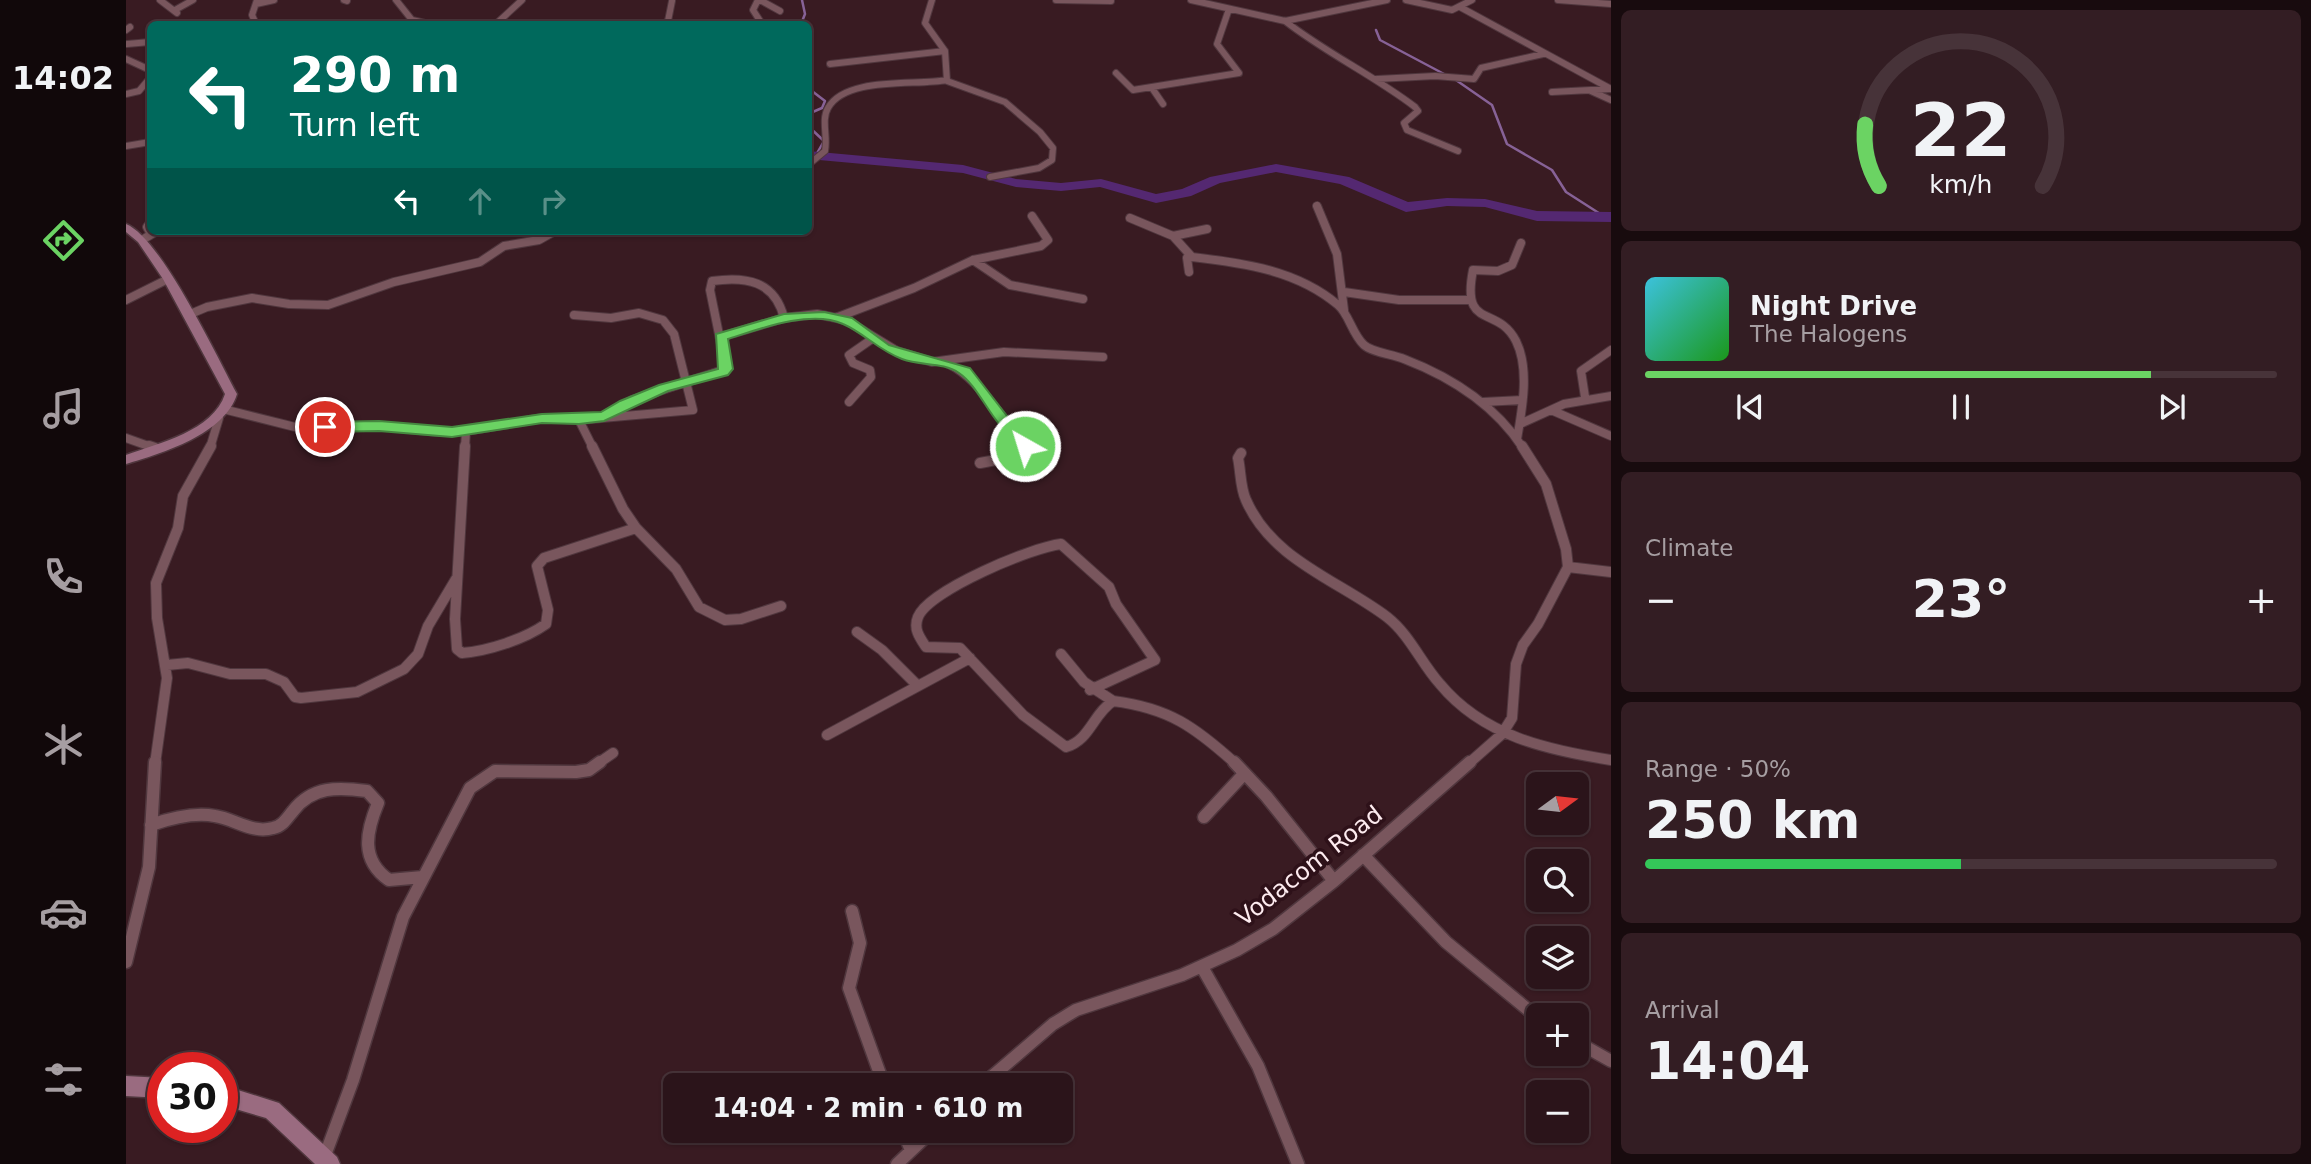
<!DOCTYPE html>
<meta charset="utf-8">
<style>
:root{--surface:#2b141a;--page:#331d23;--text:#f1f3f6;--muted:#a69ea2;--line:#473339;--accent:#6bd363}
body{margin:0;font-family:"DejaVu Sans",sans-serif;background:var(--page);color:var(--text);height:100vh;display:flex;flex-direction:column;font-size:26px;white-space:nowrap}
*{box-sizing:border-box;margin:0}
p{font-size:23px;color:var(--muted)}
.icon{flex:none;width:38px;height:38px;fill:none;stroke:currentColor;stroke-width:2;stroke-linecap:round;stroke-linejoin:round}
.map{position:relative;flex:1;overflow:hidden}
.side{display:flex;flex-direction:column;gap:10px;padding:10px;background:#180b0e;width:700px}
.side>*{flex:none}
.hud{position:absolute;left:21px;top:21px;width:665px;height:214px;border-radius:10px;box-shadow:0 2px 5px #0004,0 0 0 2px var(--line);background:#00695c;color:#fff;overflow:hidden}
.needle{width:46px;rotate:75deg}
.fabs{position:absolute;left:1400px;top:772px;display:grid;gap:14px}
.fabs a{display:grid;place-items:center;width:63px;height:63px;border-radius:10px;background:var(--surface);box-shadow:0 2px 5px #0004,0 0 0 2px var(--line);font-size:35px}
.speed{position:absolute;left:21px;top:1052px;display:flex;gap:14px;font-size:35px;font-weight:700;text-align:center}
.speed>*{display:grid;place-content:center;width:91px;height:91px;border-radius:50%;background:var(--surface);box-shadow:0 2px 5px #0004,0 0 0 2px var(--line);line-height:1}
.speed .limit{border:10px solid #d22;background:#fff;color:#111}
.pin{position:absolute;display:grid;place-items:center;width:60px;height:60px;color:#fff;margin:-30px;border:4px solid #fff;border-radius:50%;box-shadow:0 2px 7px #0007}
.me{position:absolute;width:77px;margin:-38px;rotate:321deg;stroke-linejoin:round;filter:drop-shadow(0 0 5px #0008)}
.turn{display:flex;align-items:center;gap:24px;height:147px;padding:0 28px;font-size:32px}
.turn .icon{width:91px;height:91px;stroke-width:2.5}
.turn b{display:block;font-size:49px;line-height:60px}
.lanes{display:flex;align-items:center;height:66px;padding:0 28px;background:#0003;justify-content:center;gap:35px;direction:ltr}
.lanes .off{opacity:.35}
.big{font-size:52px;font-weight:800;line-height:1.1}
.side .widget{flex:1;display:flex;flex-direction:column;justify-content:center;gap:10px;min-width:0;padding:0 24px;border-radius:10px;background:var(--page)}
.side .dial{align-items:center;gap:0}
.dial svg{height:182px;overflow:visible;fill:none;stroke:var(--line);stroke-width:7;stroke-linecap:round;text-anchor:middle}
.dial text{fill:var(--text);stroke:none}
.song{display:flex;align-items:center;gap:21px}
.cover{width:84px;height:84px;border-radius:10px;background:linear-gradient(135deg,hsl(190 70% 55%),hsl(120 70% 35%))}
.played{height:7px;border-radius:4px;background:linear-gradient(90deg,var(--accent) 80%,var(--line) 80%)}
.keys{display:flex;justify-content:space-around;direction:ltr}
.heat{display:flex;justify-content:space-between;align-items:center;font-size:38px;direction:ltr}
.charge{height:10px;border-radius:5px;background:linear-gradient(90deg,#34c759 50%,var(--line) 0)}
.trip{position:absolute;left:537px;top:1073px;width:410px;height:70px;border-radius:10px;background:var(--surface);box-shadow:0 2px 5px #0004,0 0 0 2px var(--line);font-weight:800;line-height:70px;text-align:center}
main{display:flex;flex:1;min-height:0}
.dock{display:flex;flex-direction:column;width:126px;justify-content:space-around;align-items:center;background:#11080a;color:var(--muted)}
.dock .icon{width:49px;height:49px}
.dock .selected{color:var(--accent)}
.dock b{font-size:32px;color:var(--text)}
.map>svg:first-child{display:block}
.lines{fill:none;stroke-linecap:round;stroke-linejoin:round}
.stream{stroke:#876297;stroke-width:2.5}
.river{fill:#542871;fill-rule:evenodd}
.street-far3-casing{stroke:#50373e;stroke-width:8}
.street-far2-casing{stroke:#50373e;stroke-width:10}
.street-far1-casing{stroke:#50373e;stroke-width:12}
.street-casing{stroke:#50373e;stroke-width:15}
.secondary-casing{stroke:#50373e;stroke-width:3}
.street-far3{stroke:#79565d;stroke-width:6}
.street-far2{stroke:#79565d;stroke-width:8}
.street-far1{stroke:#79565d;stroke-width:10}
.street{stroke:#79565d;stroke-width:12}
.secondary{fill:#9a6b80;fill-rule:evenodd}
.route{fill:#6bd363;stroke:#468940;stroke-width:2}
.labels{text-anchor:middle;stroke-width:7;stroke-linejoin:round;paint-order:stroke}
.near-street-label{font-size:24px;fill:#fdebef;stroke:#2e1119}
</style>
<main>
<nav class="dock">
<b>14:02</b>
<svg class="icon selected" aria-label="directions" viewBox="0 0 24 24"><path d="M12 3l9 9-9 9-9-9zM9 14v-3h6M13 9l2 2-2 2"/></svg>
<svg class="icon" aria-label="music" viewBox="0 0 24 24"><path d="M9 18V5l10-2v13"/><circle cx="6" cy="18" r="3"/><circle cx="16" cy="16" r="3"/></svg>
<svg class="icon" aria-label="phone" viewBox="0 0 24 24"><path d="M5 4h4l2 5-3 2q2 4 5 5l2-3 5 2v4C11 20 4 13 5 4z"/></svg>
<svg class="icon" aria-label="climate" viewBox="0 0 24 24"><path d="M12 3v18M4 7l16 10M4 17L20 7"/></svg>
<svg class="icon" aria-label="car" viewBox="0 0 24 24"><path d="M5 17H2v-5l4-1 3-4h7l3 4 3 1v5h-3M9 17h6M6 11h13"/><circle cx="7" cy="17" r="2"/><circle cx="17" cy="17" r="2"/></svg>
<svg class="icon" aria-label="filters" viewBox="0 0 24 24"><path d="M4 7h16M4 17h16"/><circle cx="9" cy="7" r="2"/><circle cx="15" cy="17" r="2"/></svg>
</nav>
<div class="map">
<svg width="1485" height="1164" viewBox="0 0 1485 1164">
<rect width="100%" height="100%" fill="#391b22"/>
<g class="lines">
<path class="stream" d="M675,24L679,14L676,0
M1250,30L1254,40L1320,75
M1327,78L1366,105L1381,144L1426,170L1440,192L1479,217
M682,88L699,101L696,108L682,114
M682,126L698,141L690,155"/>
<path class="river" d="M682,151L837,165L890,179L935,183L975,179L1030,194L1056,189L1084,177L1150,164L1223,177L1282,202L1321,198L1359,199L1411,211L1485,212V222L1411,221L1359,207L1321,206L1280,212L1214,184L1150,172L1094,183L1065,196L1030,203L974,187L935,191L890,187L837,173L682,159Z"/>
<defs>
<path id="street-far3" d="M34,0L51,13
M218,0L221,1
M270,0L286,20L303,24
M632,0L627,10L636,24
M634,0L654,11
M806,0L799,23L819,51L821,81L879,102L914,132L927,148L926,160L913,168L864,177
M930,0L985,1
M1065,0L1159,21L1261,0
M1280,0L1326,10L1346,0
M1432,0L1485,4
M130,4L148,0
M1334,7L1485,89
M49,10L67,0
M1159,21C1200,53 1247,75 1289,107L1292,111L1278,123L1281,130L1332,151
M130,24L126,15L131,0
M268,24L289,22
M370,24L396,0
M537,24L542,21L546,1
M0,30L4,27
M1,44L24,42
M0,59L24,70
M704,64L819,51
M990,73L1007,90L1113,73L1091,44L1103,9
M1251,79L1309,76L1348,79L1355,68L1417,54
M1026,88L1037,104
M1465,91L1485,100
M1426,92L1484,89
M0,94L13,91L24,78
M0,146L24,142
M682,165L699,151C702,137 695,120 702,108C720,76 789,86 821,80"/>
<path id="street-far2" d="M1191,206L1211,254L1218,310
M1004,218L1047,236L1066,257
M24,223L21,227L25,234
M378,232L385,231
M1047,236L1081,229
M16,240L31,231
M847,260L884,285L957,299
M1063,272L1061,258L1066,257C1117,263 1171,270 1212,305C1223,314 1226,334 1238,345C1247,353 1267,354 1278,359C1325,377 1369,405 1397,448
M1218,292L1273,300H1342
M0,300L42,279
M62,315L81,307L126,298L163,304L202,305L268,282L354,262L378,246L413,240L429,231
M448,315L485,318L513,313L537,320L548,334L567,410L453,420
M712,317L788,288L847,260L915,246L922,240L906,216
M595,337L658,318L691,314L720,320L771,351L806,362L878,352L977,357
M823,364C856,381 871,417 899,440L897,448
M1459,397L1455,371L1485,350
M723,402L745,377L744,370L727,363L723,355L746,339
M1357,402L1396,400
M101,410L169,427L253,426L313,432L340,431L417,418L453,420L467,448
M1425,410L1485,436
M478,416L506,400L600,369L584,290L586,281C620,276 649,281 658,318
M1394,424L1438,404L1485,396
M0,438L28,448
M1391,439C1396,410 1404,369 1390,341C1371,304 1335,331 1347,270L1372,271L1386,265L1395,243
M84,448L93,418
M339,448L340,431"/>
<path id="street-far1" d="M23,446L29,448
M339,446L329,619L331,649L336,653C362,651 399,639 420,624L422,610L411,566L418,558L510,528
M466,446L497,509L510,528L550,569L573,607L599,620L615,619L655,606
M1115,453L1112,458C1115,472 1114,487 1120,500C1146,560 1212,580 1261,617C1284,635 1295,663 1314,684C1357,736 1421,750 1485,760
M854,463L886,457L899,446
M1442,567L1485,572
M731,632L756,650L792,686L844,658
M935,654L958,682L987,701
M41,665L62,663L104,674H140L158,682L169,697L175,698L231,692L278,669L292,654L302,626L330,579
M964,690L1029,660L990,604L983,587L935,544C907,547 803,590 792,617C787,629 794,638 800,647L834,648L897,715L940,747C964,740 967,714 987,701C1043,708 1069,727 1110,764
M701,735L792,686
M29,764L41,678L31,618L30,583L52,528L57,496L85,446
M471,764L487,753
M1342,764L1376,734L1386,718L1390,664L1397,645L1412,624L1442,567L1440,549L1420,484L1396,446"/>
<path id="street" d="M1108,762L1140,796L1208,881
M1078,817L1117,775
M25,825C45,818 68,812 89,816C109,819 126,834 147,828C157,826 161,818 167,811C186,786 212,787 241,791L252,803C240,832 234,860 263,880L297,877
M1237,855L1320,942L1412,1018
M726,911L734,943L723,988L758,1085
M0,962L23,867L29,762
M1076,967L1132,1066L1172,1164
M1451,1042L1485,1061
M856,1085L927,1024L950,1010L1056,975L1111,950L1147,929L1208,881L1344,762
M776,1130L785,1150
M198,1158L227,1080L277,917L344,788L369,771L450,772L463,770L474,762
M771,1164L807,1130"/>
<path id="secondary" d="M0,224C35,238 91,357 111,394C99,434 37,453 0,464V455C33,443 87,431 99,394L37,279L12,242L0,232Z
M0,1076L37,1078V1098L0,1096Z
M96,1085L153,1103L211,1157L214,1164H189L140,1118L96,1105Z"/>
</defs>
<use href="#street-far3" class="street-far3-casing"/>
<use href="#street-far2" class="street-far2-casing"/>
<use href="#street-far1" class="street-far1-casing"/>
<use href="#street" class="street-casing"/>
<use href="#secondary" class="secondary-casing"/>
<use href="#street-far3" class="street-far3"/>
<use href="#street-far2" class="street-far2"/>
<use href="#street-far1" class="street-far1"/>
<use href="#street" class="street"/>
<use href="#secondary" class="secondary"/>
</g>
<path class="route" d="M698,312L726,318L763,345L844,368L888,425L905,436L904,450H894L892,442C865,424 854,387 833,373C817,362 795,366 776,359C752,350 738,333 717,324C685,309 633,329 602,339L607,369L602,375L542,391L478,421L453,424L416,423L326,437L253,431L199,432L192,427L199,422L253,421L326,427L416,414L475,412L494,401L533,385L592,369L590,334L658,314Z"/>
<g class="labels">
<g class="near-street-label">
<text transform="translate(1183 866) rotate(-38)" y="8">Vodacom Road</text>
</g>
</g>
</svg>
<div class="fabs">
<a><svg class="needle" viewBox="-14 -14 28 28"><path d="M0-13l5 13h-10z" fill="#e53935"/><path d="M0 13l5-13h-10z" fill="#a69ea2"/></svg></a>
<a><svg class="icon" aria-label="search" viewBox="0 0 24 24"><circle cx="10" cy="10" r="6"/><path d="M15 15l6 6"/></svg></a>
<a><svg class="icon" aria-label="layers" viewBox="0 0 24 24"><path d="M12 4l9 5-9 5-9-5zM3 14l9 5 9-5"/></svg></a>
<a>+</a>
<a>−</a>
</div>
<div class="speed"><div class="limit">30</div></div>
<div class="pin" style="left:199px;top:427px;background:#d93025"><svg class="icon" aria-label="arrive" viewBox="0 0 24 24"><path d="M6 21V4h12l-3 4 3 4H6"/></svg></div>
<svg class="me" style="left:899px;top:446px" viewBox="-20 -20 40 40"><circle r="17" fill="#6bd363" stroke="#fff" stroke-width="3"/><path d="M0-11L8 9 0 5-8 9z" fill="#fff"/></svg>
<div class="trip">14:04 · 2 min · 610 m</div>
<div class="hud">
<div class="turn"><svg class="icon" aria-label="left" viewBox="0 0 24 24"><path d="M17 20v-9H6M10 6l-5 5 5 5"/></svg><div><b>290 m</b>Turn left</div></div>
<div class="lanes"><svg class="icon" aria-label="left" viewBox="0 0 24 24"><path d="M17 20v-9H6M10 6l-5 5 5 5"/></svg><svg class="icon off" aria-label="ahead" viewBox="0 0 24 24"><path d="M12 20V5M6 11l6-6 6 6"/></svg><svg class="icon off" aria-label="right" viewBox="0 0 24 24"><path d="M7 20v-9h11M14 6l5 5-5 5"/></svg></div>
</div>
</div>
<section class="side">
<div class="widget dial"><svg viewBox="0 0 100 80">
<path d="M14 69A42 42 0 1 1 86 69"/>
<path d="M14 69A42 42 0 0 1 8 42" stroke="#6bd363"/>
<text x="50" y="56" font-size="32" font-weight="700">22</text>
<text x="50" y="72" font-size="11">km/h</text>
</svg></div>
<div class="widget">
<div class="song"><i class="cover"></i><div><b>Night Drive</b><p>The Halogens</p></div></div>
<div class="played"></div>
<div class="keys"><svg class="icon" aria-label="previous" viewBox="0 0 24 24"><path d="M18 5L8 12l10 7zM5 5v14"/></svg><svg class="icon" aria-label="pause" viewBox="0 0 24 24"><path d="M8 5v14M16 5v14"/></svg><svg class="icon" aria-label="next" viewBox="0 0 24 24"><path d="M6 5l10 7-10 7zM19 5v14"/></svg></div>
</div>
<div class="widget"><p>Climate</p>
<div class="heat"><a>−</a><b class="big">23°</b><a>+</a></div>
</div>
<div class="widget"><p>Range · 50%</p><b class="big">250 km</b><div class="charge"></div></div>
<div class="widget"><p>Arrival</p><b class="big">14:04</b></div>
</section>
</main>
